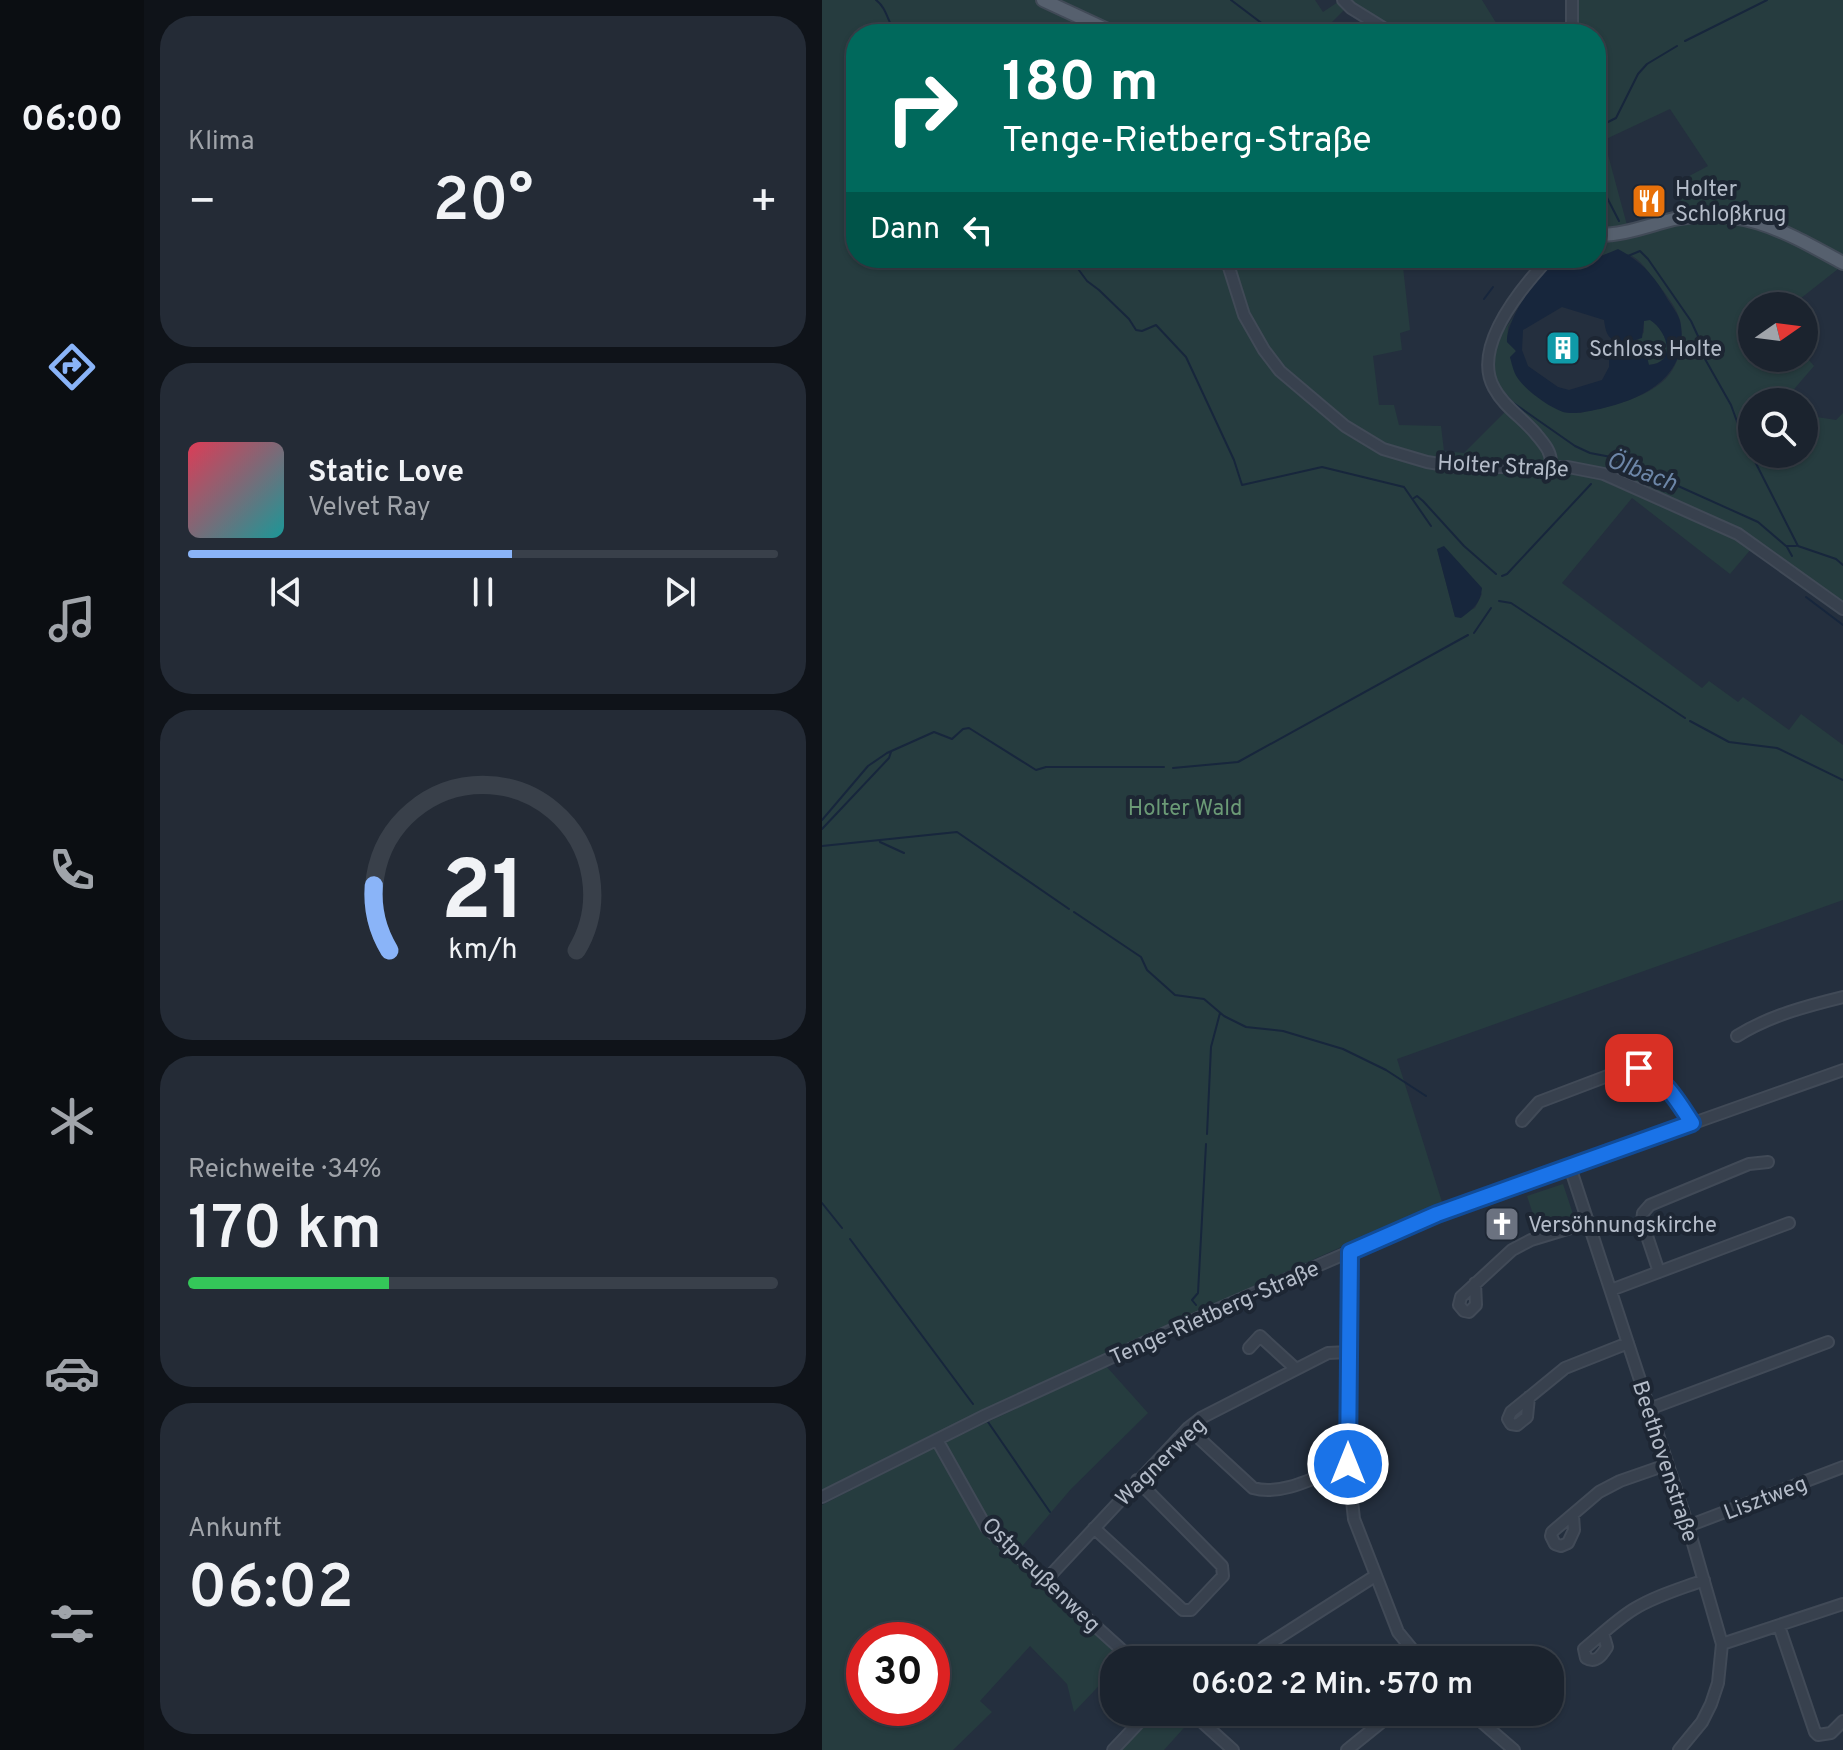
<!DOCTYPE html>
<html lang="de">
<meta charset="utf-8">
<style>
:root{--surface:#1b232e;--page:#242b36;--text:#f1f3f6;--muted:#a0a4aa;--line:#39404a;--accent:#8ab4f8}
body{margin:0;font-family:Overpass,sans-serif;background:var(--page);color:var(--text);height:100vh;display:flex;flex-direction:column;font-size:30px;white-space:nowrap}
*{box-sizing:border-box;margin:0}
p{font-size:26px;color:var(--muted)}
.icon{flex:none;width:44px;height:44px;fill:none;stroke:currentColor;stroke-width:2;stroke-linecap:round;stroke-linejoin:round}
.map{position:relative;flex:1;overflow:hidden}
.sheet{display:flex;flex-direction:column;gap:16px;padding:16px;background:#0f1319;width:678px}
.sheet>*{flex:none}
.banner{position:absolute;left:24px;top:24px;width:760px;height:244px;border-radius:32px;box-shadow:0 2px 6px #0004,0 0 0 2px var(--line);background:#00695c;color:#fff;overflow:hidden}
.needle{width:52px;rotate:76deg}
.fabs{position:absolute;left:916px;top:292px;display:grid;gap:16px}
.fabs a{display:grid;place-items:center;width:80px;height:80px;border-radius:50%;background:var(--surface);box-shadow:0 2px 6px #0004,0 0 0 2px var(--line);font-size:40px}
.speed{position:absolute;left:24px;top:1622px;display:flex;gap:16px;font-size:40px;font-weight:700;text-align:center}
.speed>*{display:grid;place-content:center;width:104px;height:104px;border-radius:50%;background:var(--surface);box-shadow:0 2px 6px #0004,0 0 0 2px var(--line);line-height:1}
.speed .limit{border:12px solid #d22;background:#fff;color:#111}
.pin{position:absolute;display:grid;place-items:center;width:68px;height:68px;color:#fff;margin:-34px;border-radius:16px;box-shadow:0 4px 12px #0006}
.me{position:absolute;width:88px;margin:-44px;rotate:0deg;stroke-linejoin:round;filter:drop-shadow(0 0 6px #0008)}
.turn{display:flex;align-items:center;gap:28px;height:168px;padding:0 24px;font-size:36px}
.turn .icon{width:104px;height:104px;stroke-width:2.5}
.turn b{display:block;font-size:56px;line-height:68px}
.then{display:flex;align-items:center;height:76px;padding:0 24px;background:#0003;gap:16px;font-size:30px}
.big{font-size:60px;font-weight:600;line-height:1.1}
.sheet .tile{flex:1;display:flex;flex-direction:column;justify-content:center;gap:12px;min-width:0;padding:0 28px;border-radius:32px;background:var(--page)}
.sheet .dial{align-items:center;gap:0}
.dial svg{height:208px;overflow:visible;fill:none;stroke:var(--line);stroke-width:7;stroke-linecap:round;text-anchor:middle}
.dial text{fill:var(--text);stroke:none}
.song{display:flex;align-items:center;gap:24px}
.cover{width:96px;height:96px;border-radius:12px;background:linear-gradient(135deg,hsl(350 70% 55%),hsl(180 70% 35%))}
.played{height:8px;border-radius:4px;background:linear-gradient(90deg,var(--accent) 55%,var(--line) 55%)}
.keys{display:flex;justify-content:space-around;direction:ltr}
.heat{display:flex;justify-content:space-between;align-items:center;font-size:44px;direction:ltr}
.charge{height:12px;border-radius:6px;background:linear-gradient(90deg,#34c759 34%,var(--line) 0)}
.trip{position:absolute;left:278px;top:1646px;width:464px;height:80px;border-radius:32px;background:var(--surface);box-shadow:0 2px 6px #0004,0 0 0 2px var(--line);font-weight:600;line-height:80px;text-align:center}
main{display:flex;flex:1;min-height:0}
.menu{display:flex;flex-direction:column;width:144px;justify-content:space-around;align-items:center;background:#0b0e12;color:var(--muted)}
.menu .icon{width:56px;height:56px}
.menu .selected{color:var(--accent)}
.menu b{font-size:36px;color:var(--text)}
.map>svg:first-child{display:block}
.green{fill:#263c3f;fill-rule:evenodd}
.water{fill:#17263c;fill-rule:evenodd}
.lines{fill:none;stroke-linecap:round;stroke-linejoin:round}
.stream{stroke:#17263c;stroke-width:2}
.minor-casing{stroke:#414a57;stroke-width:14}
.major-casing{stroke:#414a57;stroke-width:16}
.minor{stroke:#38414e;stroke-width:10}
.major{stroke:#56606e;stroke-width:12}
.route-casing{stroke:#114b97;stroke-width:20}
.route{stroke:#1a73e8;stroke-width:14}
.labels{text-anchor:middle;stroke-width:8;stroke-linejoin:round;paint-order:stroke}
.poi-label{font-size:22px;fill:#b4bcc9;stroke:#1d2633;text-anchor:start}
.street-label{font-size:22px;fill:#b4bcc9;stroke:#1d2633}
.park-label{font-size:22px;fill:#6b9a76;stroke:#1d2633}
.water-label{font-size:24px;font-style:italic;fill:#6d86a8;stroke:#1d2633}
</style>
<main>
<nav class="menu">
<b>06:00</b>
<svg class="icon selected" aria-label="directions" viewBox="0 0 24 24"><path d="M12 3l9 9-9 9-9-9zM9 14v-3h6M13 9l2 2-2 2"/></svg>
<svg class="icon" aria-label="music" viewBox="0 0 24 24"><path d="M9 18V5l10-2v13"/><circle cx="6" cy="18" r="3"/><circle cx="16" cy="16" r="3"/></svg>
<svg class="icon" aria-label="phone" viewBox="0 0 24 24"><path d="M5 4h4l2 5-3 2q2 4 5 5l2-3 5 2v4C11 20 4 13 5 4z"/></svg>
<svg class="icon" aria-label="climate" viewBox="0 0 24 24"><path d="M12 3v18M4 7l16 10M4 17L20 7"/></svg>
<svg class="icon" aria-label="car" viewBox="0 0 24 24"><path d="M5 17H2v-5l4-1 3-4h7l3 4 3 1v5h-3M9 17h6M6 11h13"/><circle cx="7" cy="17" r="2"/><circle cx="17" cy="17" r="2"/></svg>
<svg class="icon" aria-label="filters" viewBox="0 0 24 24"><path d="M4 7h16M4 17h16"/><circle cx="9" cy="7" r="2"/><circle cx="15" cy="17" r="2"/></svg>
</nav>
<section class="sheet">
<div class="tile"><p>Klima</p>
<div class="heat"><a>−</a><b class="big">20°</b><a>+</a></div>
</div>
<div class="tile">
<div class="song"><i class="cover"></i><div><b>Static Love</b><p>Velvet Ray</p></div></div>
<div class="played"></div>
<div class="keys"><svg class="icon" aria-label="previous" viewBox="0 0 24 24"><path d="M18 5L8 12l10 7zM5 5v14"/></svg><svg class="icon" aria-label="pause" viewBox="0 0 24 24"><path d="M8 5v14M16 5v14"/></svg><svg class="icon" aria-label="next" viewBox="0 0 24 24"><path d="M6 5l10 7-10 7zM19 5v14"/></svg></div>
</div>
<div class="tile dial"><svg viewBox="0 0 100 80">
<path d="M14 69A42 42 0 1 1 86 69"/>
<path d="M14 69A42 42 0 0 1 8 44" stroke="#8ab4f8"/>
<text x="50" y="56" font-size="32" font-weight="700">21</text>
<text x="50" y="72" font-size="11">km/h</text>
</svg></div>
<div class="tile"><p>Reichweite · 34%</p><b class="big">170 km</b><div class="charge"></div></div>
<div class="tile"><p>Ankunft</p><b class="big">06:02</b></div>
</section>
<div class="map">
<svg width="1021" height="1750" viewBox="0 0 1021 1750">
<rect width="100%" height="100%" fill="#242f3e"/>
<path class="green" d="M0,0H493L501,12L516,2V0H660L681,34H563L523,9L498,34H34V258H580L588,330L578,333L580,350L551,356L557,405H572L577,425L619,426L622,451L642,453L689,406C684,399 676,392 673,384C662,361 677,335 692,317L686,327L685,342L693,348L694,353L688,358L758,413C785,407 816,401 839,383C857,369 863,341 858,320C854,306 840,289 831,278C825,270 818,260 810,256C796,249 788,254 774,256V34H747L748,0H1021V271L1016,269L969,306H930V358H982V354L992,366L961,402H930V454H982V415L1014,420L1021,413V616L929,549L908,574L810,498L740,583L880,688L887,681L916,702L921,697L967,730L979,714L1021,745V900L575,1059L620,1202C411,1295 202,1388 0,1494ZM848,109L886,166L854,183L861,210L805,225L782,140ZM615,549L660,594L653,608L633,617Z
M827,319C845,330 857,363 826,365L823,349L808,346L807,342L816,340L822,332V321Z
M741,1184L752,1217L716,1229L705,1196Z
M284,1366L326,1413L249,1489L191,1557L304,1658L292,1660V1670L252,1712L245,1684L208,1646L158,1701L170,1712L131,1750H0V1505L113,1447ZM42,1640H110V1708H42Z
M333,1712H361L369,1720L342,1750H300Z"/>
<path class="water" d="M796,249C820,262 832,275 846,300C850,306 856,314 858,321C869,375 823,399 778,409C767,411 752,415 741,412C727,407 706,392 697,380C692,374 690,365 688,357L694,351L685,342C683,321 721,262 743,258C753,256 765,260 774,258C780,256 789,252 796,249ZM740,307L782,320C784,334 786,341 802,343V346L787,352V367L780,380L747,390L736,387L706,366L700,350L701,330ZM828,320C845,330 856,363 827,365L823,349L808,346L807,342L820,338L822,321Z
M622,546L660,588C659,603 650,610 639,618L633,617L615,549Z"/>
<g class="lines">
<path class="stream" d="M54,0C66,9 65,23 75,34
M409,0L454,34
M863,41L945,0
M774,128L794,118L816,74L825,64L855,46
M774,176L797,221
M806,256L818,251L826,259L869,321L881,347L883,359L909,405L921,438L976,546L1014,559L1021,565
M248,258L265,281L277,290L307,319L314,330L320,331L334,325L364,357L412,460L420,485L500,467L582,487L609,526
M713,258L714,259
M662,299L671,287
M676,386L690,402L753,446L768,453L789,457L809,467L827,471L845,481L936,522L964,546H974
M786,482L826,499
M592,498L595,496L601,501L642,546L674,574
M965,547L970,556
M680,576L685,574L769,484
M984,597L1021,625
M677,601L689,603L863,718
M652,633L669,608
M868,721L907,742L955,748L1021,780
M351,768L416,762L646,635
M0,820L46,766L65,753L112,732L130,739L141,729L147,728L214,770L224,767H342
M0,829L67,758L69,752
M58,842L82,853
M0,846L135,832L247,909
M252,912L319,957L325,970L353,995L382,999L402,1016L424,1027L461,1031L521,1049L564,1070L604,1096
M385,1134L389,1047L398,1013
M0,1203L20,1228
M28,1239L151,1404
M374,1305L370,1300L376,1293L384,1144
M166,1422L228,1512"/>
<defs>
<path id="minor" d="M521,0L529,8L571,34
M750,34V1
M404,258L422,315L442,350L458,371L523,426L561,449L605,462L636,467H746L782,474L916,534L1021,609
M727,258C700,287 649,347 672,388C682,407 701,418 714,434C723,445 730,452 729,466
M915,1036C947,1016 984,1006 1021,997
M700,1121L717,1102L804,1069C838,1067 853,1097 870,1123
M748,1167L866,1526L900,1644L896,1683L889,1704L880,1722L857,1750
M528,1252L526,1464L532,1519L576,1632L599,1660
M837,1272L820,1221L821,1213L828,1205L927,1164L946,1162
M653,1283L654,1305L647,1312L642,1311L637,1305L639,1297L690,1250L709,1240L765,1223
M789,1290L967,1223
M427,1348L438,1336L474,1369
M707,1397L705,1417L695,1425L689,1424L686,1419L689,1412L743,1368L806,1343
M827,1409L1006,1342
M366,1428L431,1488C461,1497 497,1475 526,1464
M115,1440L164,1527L311,1660
M0,1497L164,1415L391,1311L615,1214L1021,1070
M751,1515L752,1530L746,1543L739,1546L733,1544L729,1536L730,1532L777,1492L798,1481L844,1465
M866,1526L1021,1467
M272,1528L361,1610H369L401,1576L400,1566L315,1480
M223,1581L366,1428L379,1418L506,1353L526,1352
M957,1626L993,1732L996,1735L1009,1733L1021,1721
M781,1633L785,1647C780,1655 774,1664 764,1658L762,1649C778,1636 794,1620 812,1609C833,1596 858,1589 882,1580
M900,1644L1021,1604
M429,1660L442,1647L553,1576
M369,1712L411,1750
M648,1712L692,1750
M291,1750L327,1712
M525,1750L572,1712"/>
<path id="major" d="M221,0L294,34
M774,235C800,236 827,225 852,219C920,205 964,232 1021,263"/>
</defs>
<use href="#minor" class="minor-casing"/>
<use href="#major" class="major-casing"/>
<use href="#minor" class="minor"/>
<use href="#major" class="major"/>
</g>
<g class="lines">
<defs>
<path id="route" d="M526,1464L528,1252L615,1214L870,1123C857,1103 841,1075 817,1068"/>
</defs>
<use href="#route" class="route-casing"/>
<use href="#route" class="route"/>
</g>
<defs>
<symbol id="restaurant-square" viewBox="-11 -11 22 22"><rect x="-9" y="-9" width="18" height="18" rx="4" fill="#e8710a" stroke="#1d2633"/><path d="M-5-6h1v4h1v-4h1v4h1v-4h1v5L-1.5 .5V6h-2V.5L-5-1ZM5-6V6H3V1.5H1.5Q1.5-4 5-6Z" fill="#fff"/></symbol>
<symbol id="building-square" viewBox="-11 -11 22 22"><rect x="-9" y="-9" width="18" height="18" rx="4" fill="#0f9aa8" stroke="#1d2633"/><path d="M-4-6H4V6H1V3H-1V6H-4ZM-2.5-4.3h1.7v1.8h-1.7ZM.8-4.3h1.7v1.8H.8ZM-2.5-1h1.7V.8h-1.7ZM.8-1h1.7V.8H.8Z" fill="#fff"/></symbol>
<symbol id="church-square" viewBox="-11 -11 22 22"><rect x="-9" y="-9" width="18" height="18" rx="4" fill="#6b7280" stroke="#1d2633"/><path d="M-1.2-6h2.4v3.5h3.3v2.4h-3.3V6h-2.4V-.1h-3.3v-2.4h3.3Z" fill="#fff"/></symbol>
</defs>
<g fill-rule="evenodd">
<use href="#restaurant-square" x="807" y="181" width="40" height="40"/>
<use href="#building-square" x="721" y="328" width="40" height="40"/>
<use href="#church-square" x="660" y="1204" width="40" height="40"/>
</g>
<g class="labels">
<g class="poi-label">
<text x="853" y="196">Holter<tspan x="853" dy="25">Schloßkrug</tspan></text>
<text x="767" y="356">Schloss Holte</text>
<text x="706" y="1232">Versöhnungskirche</text>
</g>
<g class="street-label">
<text transform="translate(681 465) rotate(3)" y="8">Holter Straße</text>
<text transform="translate(392 1312) rotate(-24)" y="8">Tenge-Rietberg-Straße</text>
<text transform="translate(338 1461) rotate(-44)" y="8">Wagnerweg</text>
<text transform="translate(844 1461) rotate(72)" y="8">Beethovenstraße</text>
<text transform="translate(943 1497) rotate(-21)" y="8">Lisztweg</text>
<text transform="translate(220 1574) rotate(44)" y="8">Ostpreußenweg</text>
</g>
<g class="park-label">
<text x="363" y="815">Holter Wald</text>
</g>
<g class="water-label">
<text transform="translate(820 471) rotate(21)" y="8">Ölbach</text>
</g>
</g>
</svg>
<div class="fabs">
<a><svg class="needle" viewBox="-14 -14 28 28"><path d="M0-13l5 13h-10z" fill="#e53935"/><path d="M0 13l5-13h-10z" fill="#a0a4aa"/></svg></a>
<a><svg class="icon" aria-label="search" viewBox="0 0 24 24"><circle cx="10" cy="10" r="6"/><path d="M15 15l6 6"/></svg></a>
</div>
<div class="speed"><div class="limit">30</div></div>
<div class="pin" style="left:817px;top:1068px;background:#d93025"><svg class="icon" aria-label="arrive" viewBox="0 0 24 24"><path d="M6 21V4h12l-3 4 3 4H6"/></svg></div>
<svg class="me" style="left:526px;top:1464px" viewBox="-20 -20 40 40"><circle r="17" fill="#1a73e8" stroke="#fff" stroke-width="3"/><path d="M0-11L8 9 0 5-8 9z" fill="#fff"/></svg>
<div class="trip">06:02 · 2 Min. · 570 m</div>
<div class="banner">
<div class="turn"><svg class="icon" aria-label="right" viewBox="0 0 24 24"><path d="M7 20v-9h11M14 6l5 5-5 5"/></svg><div><b>180 m</b>Tenge-Rietberg-Straße</div></div>
<div class="then">Dann<svg class="icon" aria-label="left" viewBox="0 0 24 24"><path d="M17 20v-9H6M10 6l-5 5 5 5"/></svg></div>
</div>
</div>
</main>
